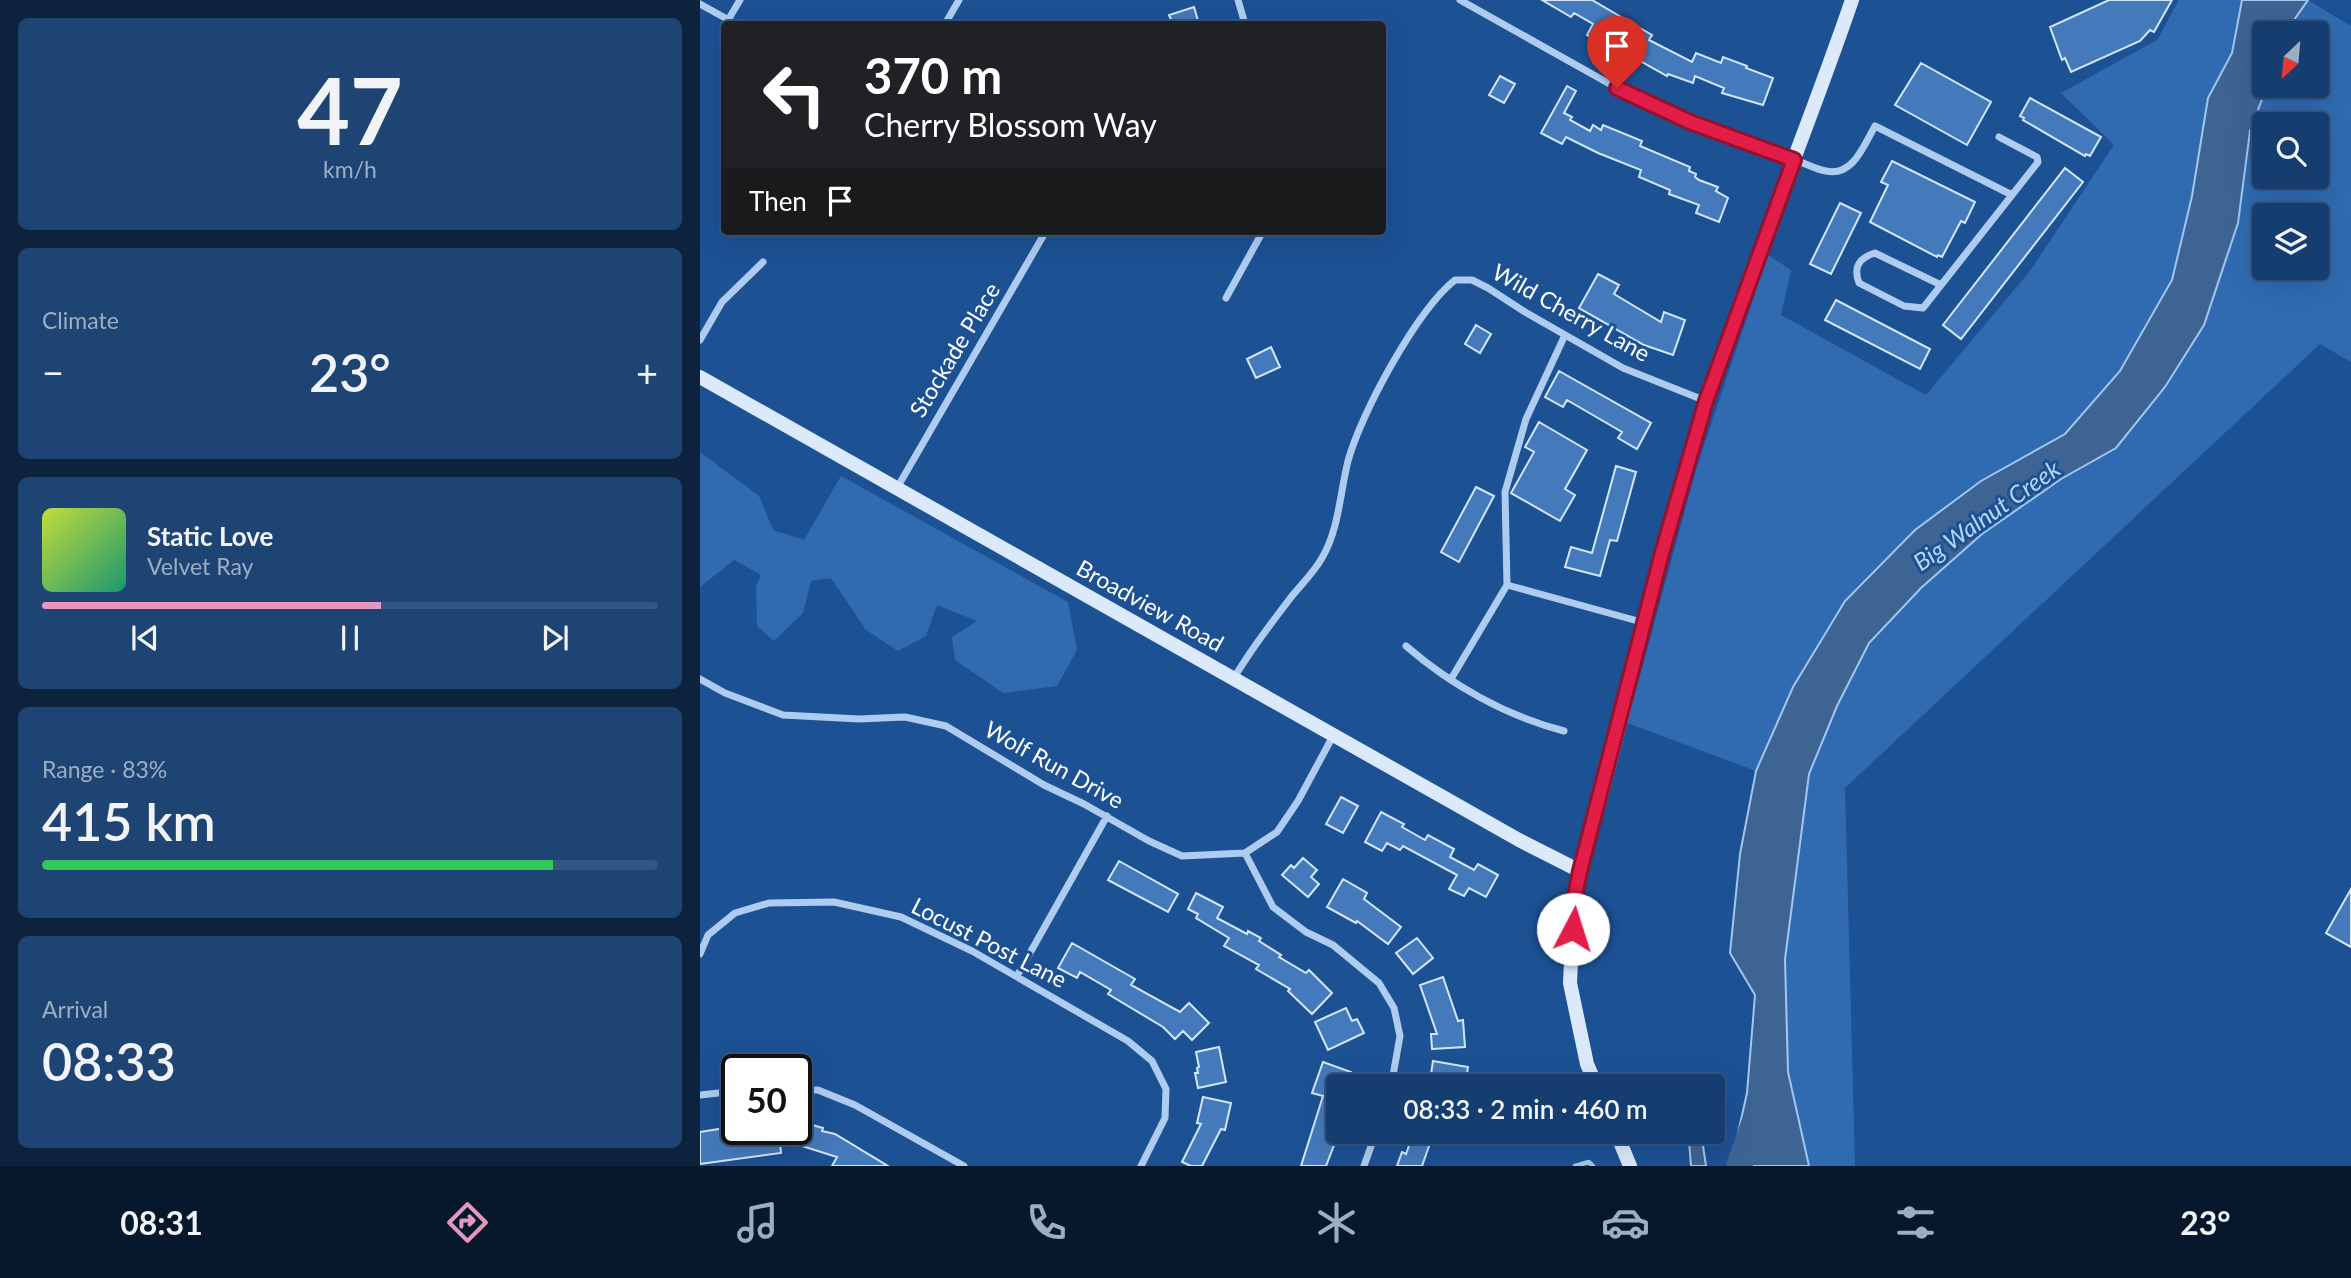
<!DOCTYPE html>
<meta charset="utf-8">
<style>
:root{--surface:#153d6f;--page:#1e4474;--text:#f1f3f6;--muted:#9daec3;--line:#345682;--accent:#e797bd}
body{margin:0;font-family:Lato,sans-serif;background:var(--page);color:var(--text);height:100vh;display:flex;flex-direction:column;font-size:26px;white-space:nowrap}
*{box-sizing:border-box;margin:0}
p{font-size:23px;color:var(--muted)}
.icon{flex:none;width:38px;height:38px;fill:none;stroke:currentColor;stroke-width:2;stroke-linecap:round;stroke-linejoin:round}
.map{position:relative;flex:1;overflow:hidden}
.sheet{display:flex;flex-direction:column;gap:18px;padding:18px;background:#0c223d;width:700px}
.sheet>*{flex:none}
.banner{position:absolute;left:21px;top:21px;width:665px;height:214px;border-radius:7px;box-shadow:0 7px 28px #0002,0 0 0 2px var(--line);background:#202124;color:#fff;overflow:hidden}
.needle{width:46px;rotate:206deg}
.controls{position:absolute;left:1552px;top:21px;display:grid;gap:14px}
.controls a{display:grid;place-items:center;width:77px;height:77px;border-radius:7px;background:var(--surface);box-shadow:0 7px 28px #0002,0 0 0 2px var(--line);font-size:35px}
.speed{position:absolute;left:21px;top:1054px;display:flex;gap:14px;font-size:35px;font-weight:700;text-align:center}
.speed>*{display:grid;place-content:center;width:91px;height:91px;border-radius:50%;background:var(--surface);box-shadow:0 7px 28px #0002,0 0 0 2px var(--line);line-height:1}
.speed .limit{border:4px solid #111;border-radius:10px;background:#fff;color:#111}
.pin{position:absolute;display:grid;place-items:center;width:60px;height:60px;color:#fff;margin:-72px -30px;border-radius:50% 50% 50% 0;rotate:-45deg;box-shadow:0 0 7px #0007}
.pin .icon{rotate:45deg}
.me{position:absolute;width:77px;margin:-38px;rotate:5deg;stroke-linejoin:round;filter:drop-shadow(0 0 5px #0008)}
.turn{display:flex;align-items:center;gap:24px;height:147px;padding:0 28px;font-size:32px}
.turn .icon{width:91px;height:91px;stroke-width:2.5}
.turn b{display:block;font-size:49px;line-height:60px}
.then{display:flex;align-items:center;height:66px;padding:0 28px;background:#0003;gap:14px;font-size:26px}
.big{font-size:52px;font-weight:600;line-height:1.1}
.sheet .card{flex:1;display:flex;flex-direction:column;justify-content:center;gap:10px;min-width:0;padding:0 24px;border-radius:10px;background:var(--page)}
.sheet .dial{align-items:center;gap:0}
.dial b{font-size:91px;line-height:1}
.song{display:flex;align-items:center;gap:21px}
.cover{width:84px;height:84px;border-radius:10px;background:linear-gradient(135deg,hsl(70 70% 55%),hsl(160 70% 35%))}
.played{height:7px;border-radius:4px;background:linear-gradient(90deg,var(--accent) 55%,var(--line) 55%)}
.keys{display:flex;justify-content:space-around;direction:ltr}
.heat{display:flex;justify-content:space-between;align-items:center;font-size:38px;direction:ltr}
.charge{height:10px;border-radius:5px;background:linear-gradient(90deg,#34c759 83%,var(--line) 0)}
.trip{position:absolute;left:626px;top:1074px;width:399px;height:70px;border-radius:7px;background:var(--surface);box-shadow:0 7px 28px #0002,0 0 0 2px var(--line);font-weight:600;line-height:70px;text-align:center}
.menu{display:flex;height:112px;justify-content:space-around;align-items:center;background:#08182c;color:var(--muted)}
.menu .icon{width:49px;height:49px}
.menu .on{color:var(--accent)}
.menu b{font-size:32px;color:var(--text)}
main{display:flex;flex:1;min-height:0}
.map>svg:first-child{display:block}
.green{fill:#306bb2;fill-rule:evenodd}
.water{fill:#3e6494;stroke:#a1c7f1;stroke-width:2}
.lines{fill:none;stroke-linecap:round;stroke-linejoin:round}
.stream{stroke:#a1c7f1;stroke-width:4.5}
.river{stroke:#3e6494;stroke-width:26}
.building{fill:#447abb;stroke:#d4e6fb;stroke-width:2}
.street{stroke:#aeccef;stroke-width:7}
.secondary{stroke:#dbe9fb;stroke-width:14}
.route-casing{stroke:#92132f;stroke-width:18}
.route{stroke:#e11d48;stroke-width:12}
.labels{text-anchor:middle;stroke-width:6;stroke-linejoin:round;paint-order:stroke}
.street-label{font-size:23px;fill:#fff;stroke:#1c5194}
.water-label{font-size:24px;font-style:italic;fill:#bad6f6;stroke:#1c5194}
</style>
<main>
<section class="sheet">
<div class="card dial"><b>47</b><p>km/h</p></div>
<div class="card"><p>Climate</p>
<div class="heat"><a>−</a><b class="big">23°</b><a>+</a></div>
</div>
<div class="card">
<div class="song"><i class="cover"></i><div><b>Static Love</b><p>Velvet Ray</p></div></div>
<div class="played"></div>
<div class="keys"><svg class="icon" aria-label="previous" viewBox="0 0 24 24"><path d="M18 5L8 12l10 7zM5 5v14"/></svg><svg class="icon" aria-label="pause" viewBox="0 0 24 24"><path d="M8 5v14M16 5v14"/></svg><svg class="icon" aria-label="next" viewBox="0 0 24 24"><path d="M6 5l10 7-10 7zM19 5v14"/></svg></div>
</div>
<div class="card"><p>Range · 83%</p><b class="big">415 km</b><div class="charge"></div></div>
<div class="card"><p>Arrival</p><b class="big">08:33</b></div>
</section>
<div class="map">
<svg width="1651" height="1166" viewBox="0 0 1651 1166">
<rect width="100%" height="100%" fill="#1c5194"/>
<path class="green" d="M1479,0H1542L1532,53L1508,98L1492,196L1472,280L1420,372L1365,434L1281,481L1215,530L1145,601L1093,687L1056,771L927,723L997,466L1068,255L1091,270L1081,315L1226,395L1330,271L1414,145L1361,93L1457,40Z
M1608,0L1651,26V362L1620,344L1145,788L1155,1166H1109L1088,1072L1085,959L1109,774L1137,706L1169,643L1221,587L1282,534L1361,479L1416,448L1504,325L1538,223L1550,131L1567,86H1617V33H1585ZM1564,124H1617V177H1564ZM1564,215H1617V268H1564Z
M0,452L59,496L73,530L104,540L141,476L368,602L377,650L357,686L303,693L255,660L252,637L277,621L237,605L226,636L198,651L166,630L131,578L111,581L103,613L74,641L57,626L56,586L61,575L34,560L0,587Z"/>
<path class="water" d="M1542,0H1608L1585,33H1564V86H1567L1550,131L1538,223L1504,325L1465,387L1416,448L1361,479L1282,534L1221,588L1169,643L1137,706L1109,774L1085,959L1088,1072L1109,1166H1048L1038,1133L1047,1093L1055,995L1030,953L1040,854L1056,771L1093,687L1145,601L1215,530L1281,481L1365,434L1420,371L1472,280L1492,196L1508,98L1532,53Z
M998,1132H1001L1006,1166H991L989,1141Z"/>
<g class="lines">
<path class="stream" d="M875,1166L889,1162L893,1166"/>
<path class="river" d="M1039,1166L1056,1118"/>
</g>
<path class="building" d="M842,0H892L952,35L949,40L992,62L996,53L1021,63L1023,57L1047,66L1046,68L1073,78L1063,105L1022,93L1024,88L995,76L993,83L968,74L967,76L926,53L924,56L887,35L893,24L874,13L871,17Z
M1409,0H1472L1454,32L1450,30L1440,41L1371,72L1365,58L1362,60L1350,27Z
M494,7L499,24H473L469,15Z
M1221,63L1291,102L1267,145L1195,105Z
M800,76L815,84L804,103L789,95Z
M867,86L876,91L864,113L872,117L870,120L890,131L893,125L901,130L903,125L942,141L940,146L990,167L989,171L996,174L995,177L999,180L1018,187L1016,191L1028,198L1019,222L996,213L999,205L969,194L970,190L939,177L941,170L898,153L866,137L862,144L841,133Z
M1330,98L1401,137L1390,156L1386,154L1385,156L1323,120L1324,118L1320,116Z
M1192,161L1275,202L1265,223L1261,221L1242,257L1238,255L1237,257L1170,222L1188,185L1181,182Z
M1365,168L1383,182L1261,339L1243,325Z
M1140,203L1161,213L1131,274L1110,264Z
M898,274L919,285L914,294L961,322L964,312L985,320L973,355L944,345L879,308Z
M1136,300L1230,349L1220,369L1125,320Z
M776,325L791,334L780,353L765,344Z
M571,347L580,367L556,378L547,359Z
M859,371L951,423L937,449L918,438L922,432L867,400L863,407L845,397Z
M839,422L887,450L865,489L875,495L860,521L811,493L834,452L825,447Z
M916,466L936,472L917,541L910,540L900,576L865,567L871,547L892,553Z
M776,487L794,496L759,562L741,552Z
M641,797L658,806L643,833L626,824Z
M681,812L704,824L702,827L725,840L728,835L754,849L750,857L774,870L778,864L798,875L786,897L769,888L764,896L749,889L757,875L703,846L700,850L687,843L682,851L665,842Z
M603,858L617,870L611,877L619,884L608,897L582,875L591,865L594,868Z
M419,861L478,894L468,912L408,880Z
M643,879L667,893L664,899L701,927L688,944L657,921L656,923L627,907Z
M1651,889V947L1626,933Z
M496,893L523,907L517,918L547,934L548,931L561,938L559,941L581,955L579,957L606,973L609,970L632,993L612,1014L588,991L590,989L556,969L559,965L524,946L529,938L496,918L498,914L488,909Z
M717,938L733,958L713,974L696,953Z
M372,943L435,979L431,985L480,1012L489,1003L509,1023L492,1040L483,1031L475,1039L463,1027L408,994L411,990L380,972L377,978L358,968Z
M743,977L758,1021L763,1020L765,1047L732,1049L731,1034H737L720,985Z
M646,1008L652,1021L657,1019L664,1033L628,1050L615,1022Z
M519,1047L526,1082L498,1088L495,1073H498L497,1068L499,1067L496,1052Z
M733,1061L768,1067L765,1086L744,1083L743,1087H729Z
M623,1062L651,1072L646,1087H639V1132L626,1166H601L623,1096L612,1093Z
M503,1097L531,1103L525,1130L521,1129L502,1166H491L482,1162L501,1124L497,1123Z
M105,1123L123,1128L122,1131L135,1134L188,1166H132L137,1157L99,1145Z
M25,1128V1133L49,1129H79L81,1153L0,1164V1132Z
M714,1132H734L722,1166H697L702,1152L706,1154Z"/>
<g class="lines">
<path class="street" d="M538,0L545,24
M760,0L917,88L990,122L1088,159C1102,160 1112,169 1126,171C1153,177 1164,145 1175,126L1312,195
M0,4L36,24
M28,20L40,0
M245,24L259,0
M1241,285L1175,253C1159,258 1153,267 1159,283L1204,306L1223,308L1338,162L1337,157L1299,137
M526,298L563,231
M0,340L22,302L63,262
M197,488L346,231
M807,585L945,623
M706,646C751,685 806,716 864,731
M534,678C551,649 572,622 592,596C602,584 614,572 622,558C639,529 640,493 648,461C661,413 717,310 755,280H772L788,288L825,312L923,368L1006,401
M0,679L25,693L83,715L159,719L205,717L246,726L344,785L384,804L449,841L482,856L545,853L577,832L598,801L633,736
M751,679L807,585L805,492L826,419L865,335
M545,853L573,907L606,932L633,945L679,983L694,1008L700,1036L691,1087
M0,954L8,935L35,913L69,903L134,902L201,917L272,951L428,1041L452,1061L466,1089L465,1118L441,1166
M317,976L407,816
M96,1090H118L155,1105L264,1166
M0,1095L37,1091
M664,1166L676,1132"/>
<path class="secondary" d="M0,377L819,840L880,871
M897,1087L887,1064L870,983L874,901L880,871C927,715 956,554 1007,399C1051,265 1106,134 1152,0
M916,1132L930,1166"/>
</g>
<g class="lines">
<defs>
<path id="route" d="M873,929L874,901L880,871L962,553L1006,401L1094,160L990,122L917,88"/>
</defs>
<use href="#route" class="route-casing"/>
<use href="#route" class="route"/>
</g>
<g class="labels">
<g class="street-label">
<text transform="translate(871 313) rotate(29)" y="8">Wild Cherry Lane</text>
<text transform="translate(255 350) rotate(-59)" y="8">Stockade Place</text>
<text transform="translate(450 606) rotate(29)" y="8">Broadview Road</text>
<text transform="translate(354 765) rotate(29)" y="8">Wolf Run Drive</text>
<text transform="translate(289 943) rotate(27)" y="8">Locust Post Lane</text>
</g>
<g class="water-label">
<text transform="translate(1287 516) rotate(-35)" y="8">Big Walnut Creek</text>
</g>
</g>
</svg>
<div class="controls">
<a><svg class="needle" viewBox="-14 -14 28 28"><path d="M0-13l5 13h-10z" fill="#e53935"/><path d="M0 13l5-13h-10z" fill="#9daec3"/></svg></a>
<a><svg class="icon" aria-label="search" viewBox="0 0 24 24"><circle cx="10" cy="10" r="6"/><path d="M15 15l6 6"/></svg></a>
<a><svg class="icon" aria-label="layers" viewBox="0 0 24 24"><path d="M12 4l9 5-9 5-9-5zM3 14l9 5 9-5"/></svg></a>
</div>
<div class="speed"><div class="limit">50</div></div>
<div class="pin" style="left:917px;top:88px;background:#d93025"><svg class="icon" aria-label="arrive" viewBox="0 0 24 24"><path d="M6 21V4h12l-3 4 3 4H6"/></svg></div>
<svg class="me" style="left:873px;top:929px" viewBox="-20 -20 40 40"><circle r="19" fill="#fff"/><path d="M0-13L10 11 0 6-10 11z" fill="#e11d48"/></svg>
<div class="trip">08:33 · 2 min · 460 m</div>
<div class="banner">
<div class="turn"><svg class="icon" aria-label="left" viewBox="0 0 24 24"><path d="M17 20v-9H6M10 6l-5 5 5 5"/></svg><div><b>370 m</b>Cherry Blossom Way</div></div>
<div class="then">Then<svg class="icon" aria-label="arrive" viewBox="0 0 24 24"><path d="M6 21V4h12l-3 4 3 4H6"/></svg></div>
</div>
</div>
</main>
<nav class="menu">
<b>08:31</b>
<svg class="icon on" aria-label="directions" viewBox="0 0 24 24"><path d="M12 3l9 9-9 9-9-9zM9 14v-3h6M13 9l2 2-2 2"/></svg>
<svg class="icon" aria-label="music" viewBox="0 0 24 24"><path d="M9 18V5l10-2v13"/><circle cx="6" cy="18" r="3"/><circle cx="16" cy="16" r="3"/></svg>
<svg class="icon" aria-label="phone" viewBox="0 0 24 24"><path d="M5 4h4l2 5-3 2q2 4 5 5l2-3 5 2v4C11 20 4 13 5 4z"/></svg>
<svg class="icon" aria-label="climate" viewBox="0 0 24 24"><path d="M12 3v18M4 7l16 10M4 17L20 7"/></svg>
<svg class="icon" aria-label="car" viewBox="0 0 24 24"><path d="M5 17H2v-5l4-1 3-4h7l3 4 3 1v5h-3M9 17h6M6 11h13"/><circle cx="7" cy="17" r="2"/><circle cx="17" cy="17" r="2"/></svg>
<svg class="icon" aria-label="filters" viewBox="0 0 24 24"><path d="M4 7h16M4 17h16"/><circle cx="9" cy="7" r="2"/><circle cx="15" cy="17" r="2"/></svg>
<b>23°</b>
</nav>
